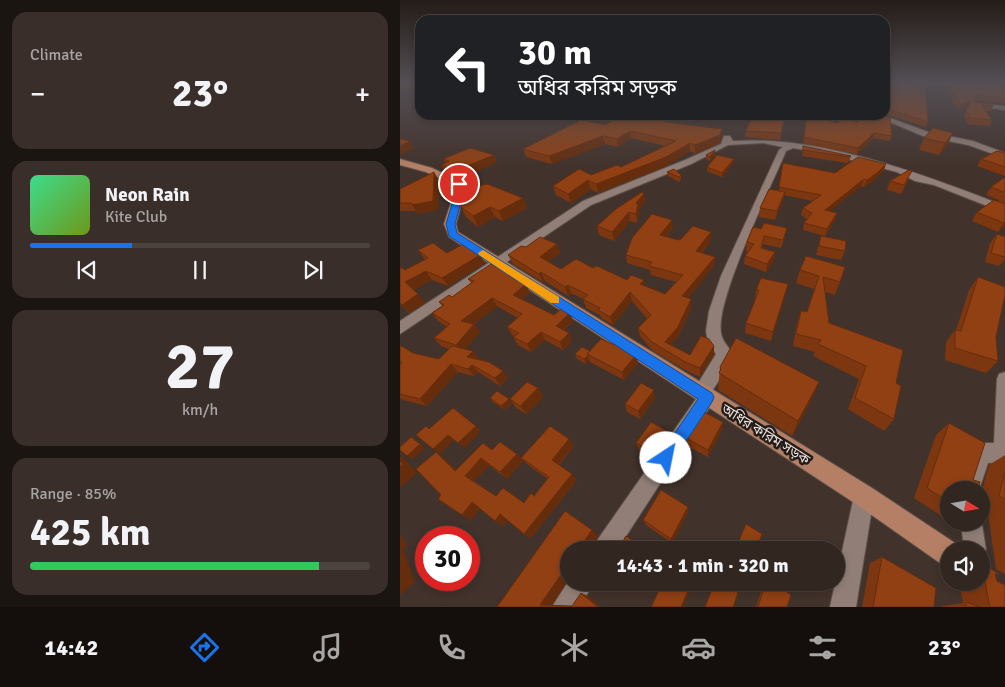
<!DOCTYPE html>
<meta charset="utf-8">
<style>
:root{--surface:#312620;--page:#392e29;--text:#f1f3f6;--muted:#a8a5a5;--line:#4c433e;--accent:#1a73e8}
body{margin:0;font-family:Signika,"Noto Sans Bengali",sans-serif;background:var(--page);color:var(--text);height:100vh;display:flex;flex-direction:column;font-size:19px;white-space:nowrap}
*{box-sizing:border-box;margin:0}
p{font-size:16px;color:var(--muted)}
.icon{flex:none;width:28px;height:28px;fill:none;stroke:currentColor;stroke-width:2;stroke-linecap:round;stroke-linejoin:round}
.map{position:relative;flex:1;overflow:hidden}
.drawer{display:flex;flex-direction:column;gap:12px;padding:12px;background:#1b1512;width:400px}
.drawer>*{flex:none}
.top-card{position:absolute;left:15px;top:15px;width:475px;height:105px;border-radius:15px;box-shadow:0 2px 8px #0003,0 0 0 1px var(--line);background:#202124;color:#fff;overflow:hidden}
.needle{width:32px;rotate:101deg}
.tools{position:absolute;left:540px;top:481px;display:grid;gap:10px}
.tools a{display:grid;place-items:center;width:50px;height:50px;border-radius:50%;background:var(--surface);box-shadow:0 2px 8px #0003,0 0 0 1px var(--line);font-size:25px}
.speed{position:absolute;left:15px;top:526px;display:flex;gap:10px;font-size:25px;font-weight:700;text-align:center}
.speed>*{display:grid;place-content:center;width:65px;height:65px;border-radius:50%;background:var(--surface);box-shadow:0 2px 8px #0003,0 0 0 1px var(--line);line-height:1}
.speed .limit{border:8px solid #d22;background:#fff;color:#111}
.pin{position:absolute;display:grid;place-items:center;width:42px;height:42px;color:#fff;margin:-21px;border:2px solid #fff;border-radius:50%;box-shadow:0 1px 5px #0007}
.me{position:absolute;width:55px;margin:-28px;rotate:34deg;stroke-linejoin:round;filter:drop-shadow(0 0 4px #0008)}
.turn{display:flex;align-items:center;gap:18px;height:105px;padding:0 20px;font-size:22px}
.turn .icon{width:65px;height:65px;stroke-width:2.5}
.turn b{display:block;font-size:35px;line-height:42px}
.big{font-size:38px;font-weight:700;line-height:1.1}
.drawer .card{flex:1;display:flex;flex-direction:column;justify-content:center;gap:8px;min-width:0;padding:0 18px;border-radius:15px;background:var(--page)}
.drawer .dial{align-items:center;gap:0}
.dial b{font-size:65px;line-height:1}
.song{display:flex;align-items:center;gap:15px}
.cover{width:60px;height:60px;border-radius:8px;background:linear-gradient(135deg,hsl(150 70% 55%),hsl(80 70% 35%))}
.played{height:5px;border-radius:2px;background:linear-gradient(90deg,var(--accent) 30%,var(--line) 30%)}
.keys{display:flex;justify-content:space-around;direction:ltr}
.heat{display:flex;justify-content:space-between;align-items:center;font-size:28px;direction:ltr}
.charge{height:8px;border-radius:4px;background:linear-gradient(90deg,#34c759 85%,var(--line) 0)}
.trip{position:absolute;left:160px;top:541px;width:285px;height:50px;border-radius:25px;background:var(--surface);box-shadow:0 2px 8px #0003,0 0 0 1px var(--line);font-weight:700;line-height:50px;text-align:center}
.menu{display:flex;height:80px;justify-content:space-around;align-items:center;background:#140f0d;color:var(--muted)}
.menu .icon{width:35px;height:35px}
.menu .current{color:var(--accent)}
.menu b{font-size:22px;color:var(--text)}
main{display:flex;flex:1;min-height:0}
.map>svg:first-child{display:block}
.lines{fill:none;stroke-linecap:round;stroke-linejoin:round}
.minor-casing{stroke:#5e514b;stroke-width:2}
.major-casing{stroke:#5e514b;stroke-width:2}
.minor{fill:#917f77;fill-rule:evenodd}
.major{fill:#b57f66;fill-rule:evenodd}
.wall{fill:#7d3710}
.shaded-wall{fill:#662d0d}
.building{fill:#914013;stroke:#662d0d}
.route{fill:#1a73e8;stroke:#114b97}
.slow{fill:#f59e0b}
.labels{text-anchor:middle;stroke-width:5;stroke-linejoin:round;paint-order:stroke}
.street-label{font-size:14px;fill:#eae0dc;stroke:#221b18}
</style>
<main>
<section class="drawer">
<div class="card"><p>Climate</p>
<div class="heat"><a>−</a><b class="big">23°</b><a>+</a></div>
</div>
<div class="card">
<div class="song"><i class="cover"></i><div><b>Neon Rain</b><p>Kite Club</p></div></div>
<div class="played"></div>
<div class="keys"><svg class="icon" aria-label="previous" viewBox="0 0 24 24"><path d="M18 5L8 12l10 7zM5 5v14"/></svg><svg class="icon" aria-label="pause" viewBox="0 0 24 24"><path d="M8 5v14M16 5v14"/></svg><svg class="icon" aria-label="next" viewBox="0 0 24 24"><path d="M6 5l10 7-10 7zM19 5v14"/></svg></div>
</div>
<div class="card dial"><b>27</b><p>km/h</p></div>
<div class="card"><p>Range · 85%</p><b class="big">425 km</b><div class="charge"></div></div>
</section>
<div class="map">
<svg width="605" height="607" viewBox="0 0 605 607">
<rect width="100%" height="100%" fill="#41322b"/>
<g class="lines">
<defs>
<path id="minor" d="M574,103L605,106V110L576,106Z
M473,115H482L528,132L573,141L605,153V158L568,145L523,136Z
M324,136H330L333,141C421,135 524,175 605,206V213L534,185L515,181L497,172L424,153L393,148L386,151C371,187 315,300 321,333C322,341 328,346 332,353L322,376L312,391L316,397L313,402L217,550H193L196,542L296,399L292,393L316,354L308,343L306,331L309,311L321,276L379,150L383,147L363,143L328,145L291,164L191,205L0,334V321L183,201L285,160L321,144Z
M605,372V462L588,463L579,490H559L575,446L582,443H594L597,379L599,374Z
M464,486L471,489L474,496L456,607H430L454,496L457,489Z
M581,518L586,550L581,559V550H564L561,522H581Z
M169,580V582H194L180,607H152Z"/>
<path id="major" d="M0,159L32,168L65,184L66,186L56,224L58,232L472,488L558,545L560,550H549V566L540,563L456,504L49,237L44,224L56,187L26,172L0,165Z"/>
</defs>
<use href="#minor" class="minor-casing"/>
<use href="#major" class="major-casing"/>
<use href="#minor" class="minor"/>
<use href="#major" class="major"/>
</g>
<path class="wall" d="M0,83H20L11,89L0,87Z
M485,83L527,85L525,90H522L528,122L526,127L485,114Z
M538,83H590L605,84V104L575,100L574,101L593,106L591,111H585L592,120L589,126L568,124L564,116L568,105L558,110L544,84Z
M407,115L422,119L492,136L490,141L473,138L457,154L403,143Z
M385,117L380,140L345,137L346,131Z
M237,120H268L269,123L322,136L320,143L295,154L290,151L266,166L198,193L191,189L171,203L156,195L153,186L221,167L265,146L231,138L218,147L205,144L152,164L126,157L123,149L205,125Z
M524,138L548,144L539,155L519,150Z
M403,146L451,156L449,161L447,163L402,156Z
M315,150V154L310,161L306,159V155Z
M605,153V176L577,166L581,159Z
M94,155L97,162L61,178L45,172L41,165L46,163L43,159Z
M334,159L333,163L322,177L307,171V167Z
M383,163L435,173L484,170L474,180L464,187L461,186L430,211L435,220L425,236L403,230L404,223L407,219L401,215L403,208L413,201L384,195L383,200L375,220L359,217L360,208L379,191Z
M267,172L281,175V179L279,182L268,176Z
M605,177V225L598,232L572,221L577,212L599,201L600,199L599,200L586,195L591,187Z
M39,180L38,209L18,214L16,211H0V189Z
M508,180L501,194L487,190L490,181Z
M245,202L239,209V212L237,223L230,221L214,241L199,235L197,226Z
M61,207L127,208L103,221L95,217L78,227L66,217Z
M353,227L385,236L381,248L363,244L362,248L375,252L374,260L366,272L344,264L345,256L348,251H346L347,242Z
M273,228L266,237L280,240L311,232V240L302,253L315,257L314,265L288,298L291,299V308L279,336L270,345L290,355L314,346V354L300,377L287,371L253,351L240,336L238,328L247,319L232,301L213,325L201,318L200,315L186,308L183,299L171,293L168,296L145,281L143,282L113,264L108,255L126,247L157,244L160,253L148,262L161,269L193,268L245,286L265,294L276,282L251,275L250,270L227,263L226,255Z
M597,234L605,237V259L599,266L585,262L590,243Z
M421,236L445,251L441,260L416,255Z
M18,250L80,255L85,263L48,286L32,280L13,290L25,303L9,313L0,304V267L5,270L25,260Z
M400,270L440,282L435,295L425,292L429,323L496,383L494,419L484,431L448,409L459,379L413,356L415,352L393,346L397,323L401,311L407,312L414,289L396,283Z
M578,277L598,361L586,373L545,360L546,342L555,330H556L569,290Z
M68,279L130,293L122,299L154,315L170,313L173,321L164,330L172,341L163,350L145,340L131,352L118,345L113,337L114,336L112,335L107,327L118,318L97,306L74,324L80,332L65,349L73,351L78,358L77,359L108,378L100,386L78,372L74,376L58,372L27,406L0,399V345L13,353L39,359L49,349L41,346L34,338L47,327L38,321L32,313L42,306L39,302L52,297L71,283Z
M388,284L371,341L345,333L346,323L356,299H355L356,290Z
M190,351L236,355L238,363L224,380L190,362L189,360L186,364L177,359L175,354Z
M320,367L412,399L392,436L318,390Z
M138,388L143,397L127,414L116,408L110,399Z
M90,398L112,403L105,410L93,402Z
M255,398L240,419L227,412L225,404Z
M549,423V521L514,498L536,435Z
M265,430L267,438L252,458L239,450L236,443Z
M322,430L308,457L287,446L286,438Z
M174,446L159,465L172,474L177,480L131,538L124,534L107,520L103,526L95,521L80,508L71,520L62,515L41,495L36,452L45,459L56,470L92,450L117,454L123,461L107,479L89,465L74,481L96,496L124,503L134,496L148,479L127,464L121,458Z
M605,455V574L596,569L588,513L581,509V493L589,465Z
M288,512L272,543L246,525L243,520Z
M552,522H560L555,525Z
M482,557L534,607H462L470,563Z
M581,562L595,575L605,607H542V606L563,603L559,582H581Z
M372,582L387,607H356L364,583Z"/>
<path class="shaded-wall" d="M14,83H20V86L11,89L8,84Z
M571,100L568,105L558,110L561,105Z
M322,129V136L320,143L295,154V145Z
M230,131L231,138L218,147L217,139Z
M474,133L473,138L457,154L458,148Z
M553,133L548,144L539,155L545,143Z
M203,136L205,144L152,164L149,156Z
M10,141L14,148L0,155V146Z
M290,143V151L266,166L198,193L196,184Z
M315,150V154L310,161V157Z
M94,155L97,162L61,178L57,170Z
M334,159L333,163L322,177V173Z
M486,164L484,170L474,180L464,187L467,180Z
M34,172L39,180L38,209L18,214L12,205Z
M464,179L461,186L423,217L425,210Z
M188,180L191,189L171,203L168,194Z
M385,192L383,200L375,220L377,211Z
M244,194L245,202L239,209V212L237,223L236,214V203Z
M123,198L127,208L103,221L99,211Z
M90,207L95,217L78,227L73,216Z
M229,212L230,221L214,241L212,232Z
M437,213L435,220L425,236L427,229Z
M272,220L273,228L261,243L260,235Z
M605,222V225L598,232L604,223Z
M311,232V240L296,259V251Z
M157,244L160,253L143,266L140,257Z
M375,252L374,260L366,272L367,264Z
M80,255L85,263L48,286L42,278Z
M315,257L314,265L283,305L282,296Z
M26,271L32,280L12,291L5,282Z
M141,272L145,281L143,282L139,274Z
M244,280L245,288L240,284Z
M126,284L130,293L117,303L113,295Z
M388,284L386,293L371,341L373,332Z
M168,285L171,293L168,296L165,287Z
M230,292L232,301L213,325L210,317Z
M18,294L25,303L9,313L2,305Z
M92,298L97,306L67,329L61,321Z
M291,299V308L279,336L266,350L265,342Z
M170,313L173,321L159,334L156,326Z
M74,324L80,332L62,353L56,345Z
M141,332L145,340L131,352L127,344Z
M169,333L172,341L163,350L160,342Z
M314,346V354L300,377V368Z
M73,351L78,358L73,364L67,357Z
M236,355L238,363L224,380L222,372Z
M188,356L189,360L186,364L184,359Z
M51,364L58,372L27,406L20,399Z
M72,365L78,372L74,376L68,369Z
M103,371L108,378L100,386L95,378Z
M419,382L412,399L392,436L398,421Z
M138,388L143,397L127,414L120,406Z
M254,390L255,398L240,419L238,411Z
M109,399L112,403L105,410L101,406Z
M323,422L322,430L308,457V450Z
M76,426L81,431L65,448L58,443Z
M265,430L267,438L252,458L250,451Z
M48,435L54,440L40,454L33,449Z
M11,437L25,448L13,459L7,456Z
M169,439L174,446L157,466L152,460Z
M36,452L45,459L64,477L55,471Z
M117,454L123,461L107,479L100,472Z
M0,456L3,457L17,473L0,488Z
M81,458L89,465L73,482L65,476Z
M172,474L177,480L131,538L124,534Z
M72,502L81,507L71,520L62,515Z
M288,507V512L272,543L271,539Z
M100,514L108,519L103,526L95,521Z
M192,530L198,536L189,550H178Z
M0,533L7,545L3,549L15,582L0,595Z
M169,563V580L150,607L140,605Z
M289,588L290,591L283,607H281Z
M181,593L188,596L201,607H198Z"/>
<path class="building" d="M0,83H14L8,84Z
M485,83H526L527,85H516L526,93L528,122L485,108Z
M548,83H590L605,84V99L578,95L574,101L592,105L593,106L582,105L592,120L571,118L566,111L571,100L561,105Z
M245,115L268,120L265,122L322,129L320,135L295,145L290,143L266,157L204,181L196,184L188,180L168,194L153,186L179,169L191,175L217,165L221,167L276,141L230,131L217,139L203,136L149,156L123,149L181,120L205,125L217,118L237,120Z
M353,115L385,117L381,133L346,131Z
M407,115L423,116L422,119L438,123L442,119L458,122L461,115H482L490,118L492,136L474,133L458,148L404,137Z
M533,128L553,133L545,143L524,138Z
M0,139L10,141L0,146Z
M403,146L451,156L449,157L403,150Z
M70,148L94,155L57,170L41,165L49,161L43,159Z
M315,150L310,157L306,155Z
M597,151L605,153V167L581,159Z
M317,155L334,159L322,173L307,167Z
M458,157L486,164L477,173L467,180L464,179L425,210L437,213L427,229L404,223L412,213L403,208L421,195L379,187L383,163L435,173Z
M274,169L281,175L279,177L267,172Z
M509,170L512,171L504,185L490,181Z
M34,172L33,201L12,205V203H0V189Z
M605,177V192H604L591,187Z
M87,184L123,198L99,211L90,207L73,216L61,207L64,189Z
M369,189L385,192L377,211L360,208Z
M242,192L244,194L236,203L238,204L236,214L229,212L212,232L197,226L216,209Z
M594,200L605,204V222L604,223L577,212Z
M252,214L272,220L260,235L274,239L280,240L293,226L311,232L296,251L315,257L282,296L291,299L278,327L265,342L290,355L301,336L309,339L314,346L300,368L287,363L252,342L238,328L251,315L230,292L210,317L198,310L200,308L183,299L188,295L168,285L165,287L141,272L139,274L108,255L121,246L126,247L140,237L157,244L140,257L161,269L176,259L193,268L197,266L227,280L231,275L244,280L240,284L265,294L283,275L249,266L252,262L226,255L232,238Z
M364,223L387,228L383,240L364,236L361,248L375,252L367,264L345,256L354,244L347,242L353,227L361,229Z
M597,234L605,237V257L591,253Z
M421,236L446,241L445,251L419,246Z
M33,243L47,253L63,244L80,255L42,278L26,271L5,282L18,294L2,305L0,303V267L5,270L28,258L18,250Z
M406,256L445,267L440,282L423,277L429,323L503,350L496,383L501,386L494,419L455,398L466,366L418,344L421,340L396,334L401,311L407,312L419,276L400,270Z
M93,263L126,284L113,295L154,315L162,308L170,313L156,326L169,333L160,342L141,332L127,344L113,337L119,333L107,327L122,314L92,298L61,321L74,324L56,345L34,338L50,324L32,313L44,305L39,302L49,295L52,297L74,281L68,279Z
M578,277L605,287V295L596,337L598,361L555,348V330L561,331Z
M361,278L388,284L373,332L346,323L359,290H356Z
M336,338L419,382L398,421L319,373L321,369L320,367Z
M201,339L215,345L216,344L236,355L222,372L187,354Z
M0,345L13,353L39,359L52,346L73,351L67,357L89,362L103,371L95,378L72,365L68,369L51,364L20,399L0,394V365L2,363L0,361Z
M182,347L190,351L187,354L188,356L184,359L175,354Z
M127,382L138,388L120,406L110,399Z
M241,383L254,390L238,411L225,404Z
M97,391L109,399L101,406L90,398Z
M53,408L76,426L58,443L48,435L33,449L16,435L26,426L29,429Z
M304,412L323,422L308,450L286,438Z
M251,422L265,430L250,451L236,443Z
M549,423L585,443L573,480L580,482L578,490H549V502L527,488Z
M150,426L169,439L152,460L172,474L124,534L100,514L95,521L72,502L62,515L38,499L41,495L16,469L36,452L55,471L83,443L92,450L100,442L117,454L100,472L81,458L65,476L96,496L103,488L124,503L131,493L134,496L149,477L121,458Z
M11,437L20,444L7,456L0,450V447Z
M0,461L3,464L0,467Z
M605,472V499L599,496Z
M261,490L288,507L271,539L243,520Z
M165,511L192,530L178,550H169V563L140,605L172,606L181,593L198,607H97Z
M346,524L362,534L356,550H335Z
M226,536L247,550H218Z
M482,557L536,588L534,607H473Z
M581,562L599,574H595L597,581L605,585V607H590Z
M263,582H281L289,588L281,607H251Z
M315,582H323L338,593L333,607H305Z
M366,582H372L391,595L387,607H358Z
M566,602L581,607H566Z"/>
<linearGradient id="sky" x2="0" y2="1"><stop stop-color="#241c18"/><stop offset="0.49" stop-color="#544f55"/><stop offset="1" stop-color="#544f55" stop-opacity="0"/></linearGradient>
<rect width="605" height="168" fill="url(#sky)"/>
<path class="route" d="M59,182L65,187L55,224L57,233L312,393L314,397L312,402L271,464L266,466L260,464L258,458L298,399L49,236L46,224L57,187L56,184Z"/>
<path class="slow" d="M83,250L159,297V303H151L79,255L78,253Z"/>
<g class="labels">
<g class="street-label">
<text transform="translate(366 434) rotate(32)" y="5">অধির করিম সড়ক</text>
</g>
</g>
</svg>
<div class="tools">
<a><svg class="needle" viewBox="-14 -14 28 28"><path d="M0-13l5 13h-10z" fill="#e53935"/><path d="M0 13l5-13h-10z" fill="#a8a5a5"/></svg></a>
<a><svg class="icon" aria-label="sound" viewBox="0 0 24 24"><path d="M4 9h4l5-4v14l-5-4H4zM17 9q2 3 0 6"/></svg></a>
</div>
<div class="speed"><div class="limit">30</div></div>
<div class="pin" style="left:59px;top:184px;background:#d93025"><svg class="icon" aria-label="arrive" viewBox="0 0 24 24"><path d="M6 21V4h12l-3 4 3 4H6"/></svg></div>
<svg class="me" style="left:266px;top:458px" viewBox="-20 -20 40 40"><circle r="19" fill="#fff"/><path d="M0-13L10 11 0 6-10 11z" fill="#1a73e8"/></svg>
<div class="trip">14:43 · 1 min · 320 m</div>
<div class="top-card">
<div class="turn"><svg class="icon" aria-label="left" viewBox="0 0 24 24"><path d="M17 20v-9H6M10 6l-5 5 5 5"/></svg><div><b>30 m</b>অধির করিম সড়ক</div></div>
</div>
</div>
</main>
<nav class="menu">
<b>14:42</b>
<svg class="icon current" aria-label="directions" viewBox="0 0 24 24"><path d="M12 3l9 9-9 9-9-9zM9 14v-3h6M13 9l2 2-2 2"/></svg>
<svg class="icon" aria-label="music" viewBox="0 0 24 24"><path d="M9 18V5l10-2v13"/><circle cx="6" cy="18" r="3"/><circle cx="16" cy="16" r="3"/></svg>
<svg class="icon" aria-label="phone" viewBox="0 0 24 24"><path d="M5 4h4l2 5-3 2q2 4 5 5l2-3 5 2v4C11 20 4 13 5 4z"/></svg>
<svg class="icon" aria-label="climate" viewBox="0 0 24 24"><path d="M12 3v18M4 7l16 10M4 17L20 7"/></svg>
<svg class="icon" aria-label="car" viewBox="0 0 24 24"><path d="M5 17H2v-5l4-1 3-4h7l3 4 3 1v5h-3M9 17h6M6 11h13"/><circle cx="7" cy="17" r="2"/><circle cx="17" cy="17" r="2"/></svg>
<svg class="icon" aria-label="filters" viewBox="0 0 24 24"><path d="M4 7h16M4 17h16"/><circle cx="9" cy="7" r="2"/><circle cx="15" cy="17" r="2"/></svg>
<b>23°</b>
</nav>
